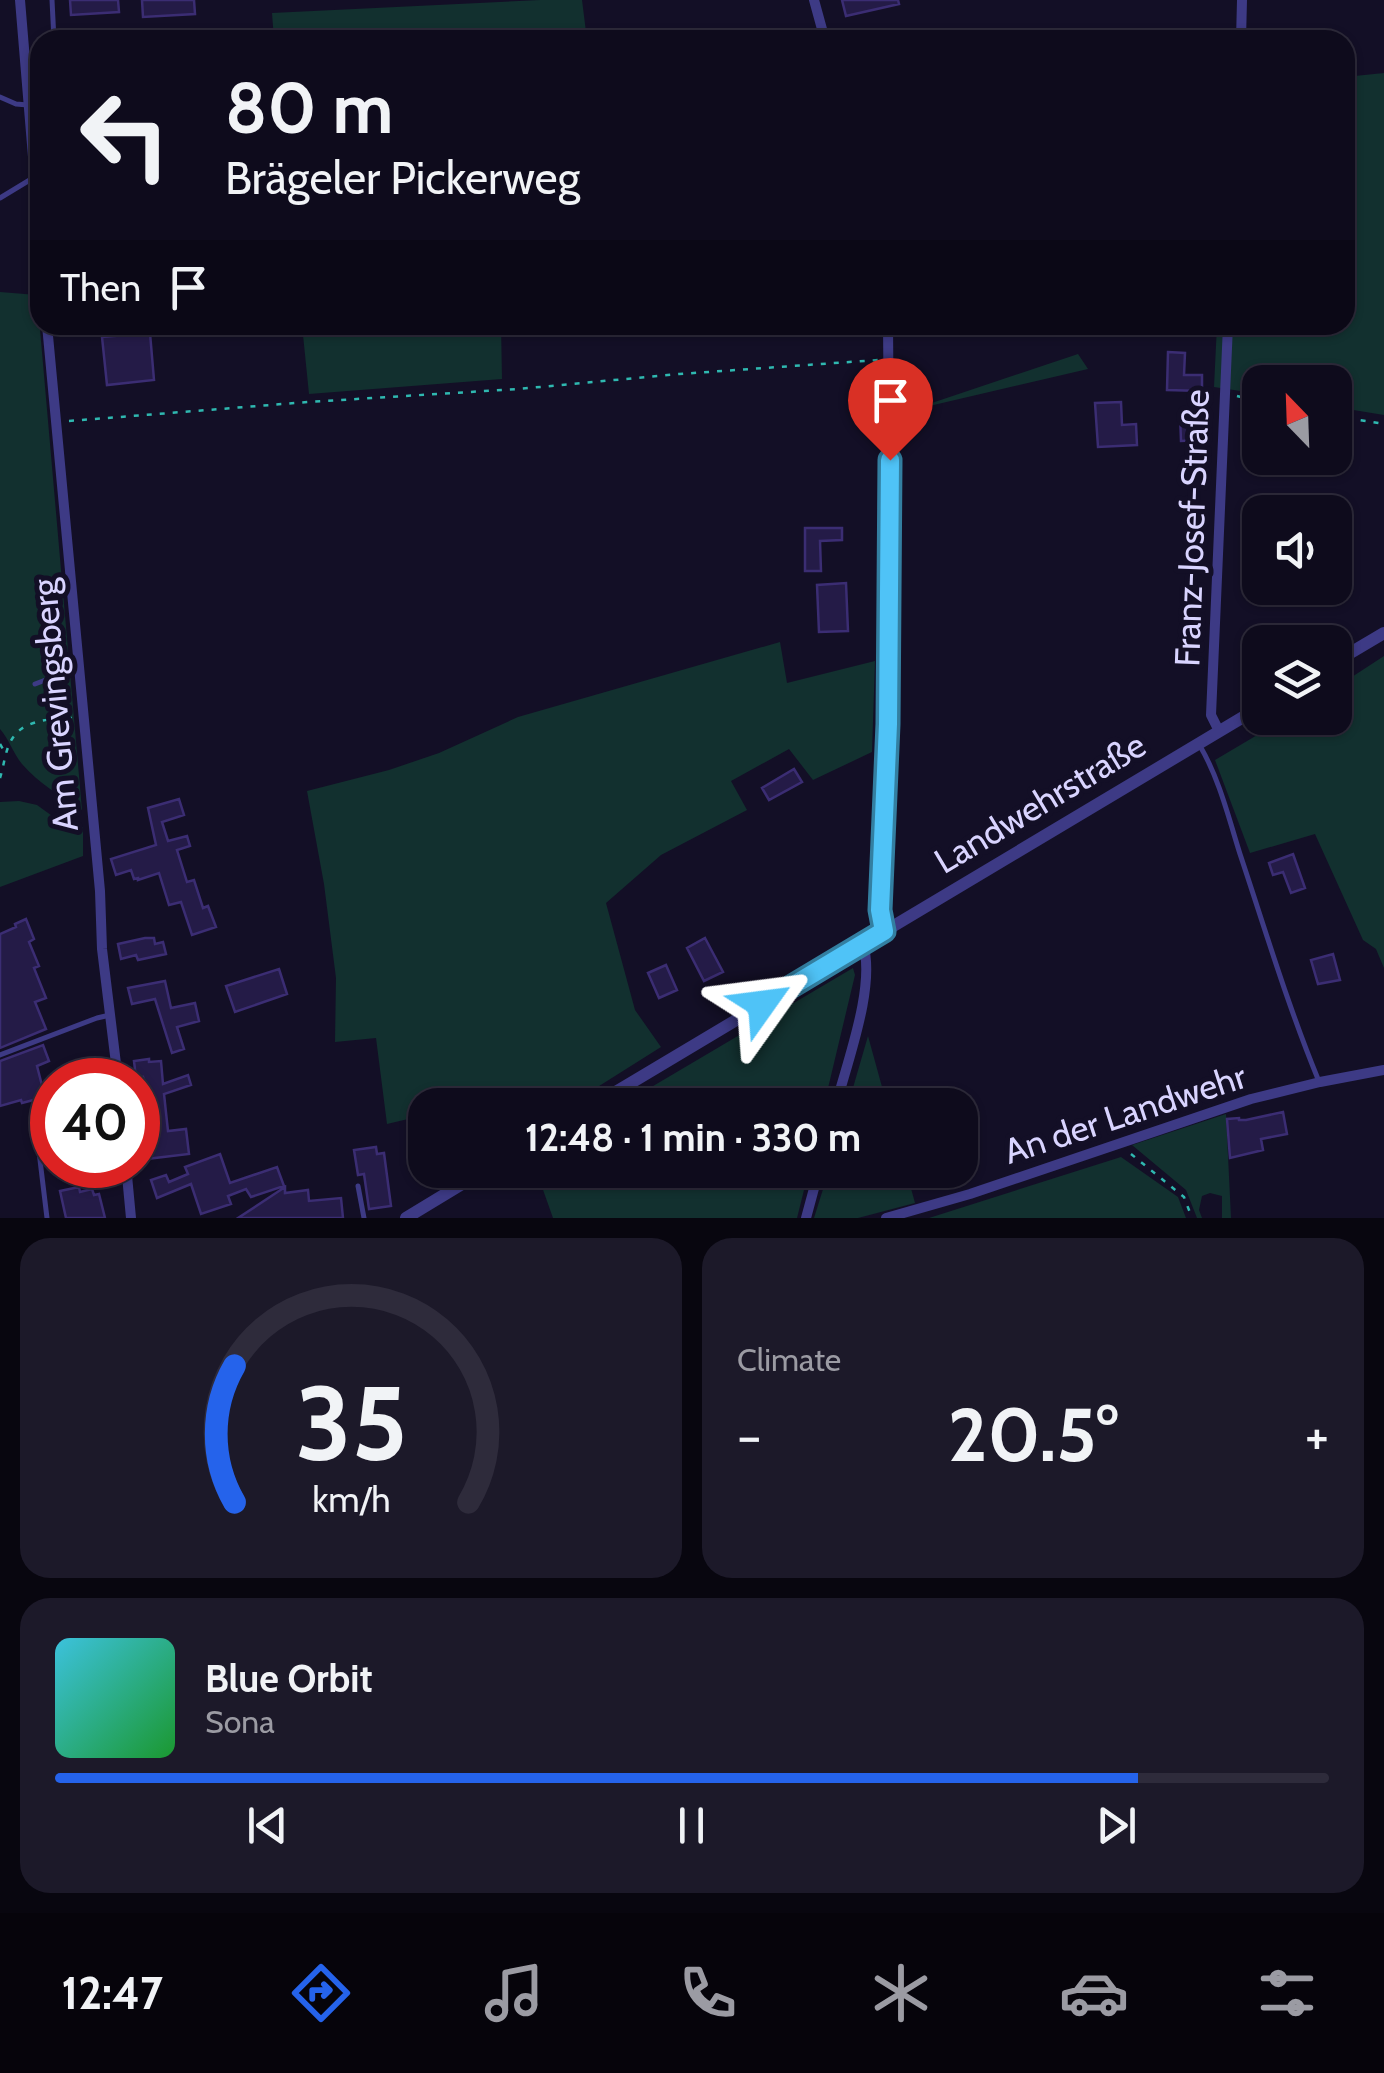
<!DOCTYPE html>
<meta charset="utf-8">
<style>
:root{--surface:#0e0b1c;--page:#1c1929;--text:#f1f3f6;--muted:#9b9ba3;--line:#2e2b3b;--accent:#2563eb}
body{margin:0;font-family:Cabin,sans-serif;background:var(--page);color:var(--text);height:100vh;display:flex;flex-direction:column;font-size:38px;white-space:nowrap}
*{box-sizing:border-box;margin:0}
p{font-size:32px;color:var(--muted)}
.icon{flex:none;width:55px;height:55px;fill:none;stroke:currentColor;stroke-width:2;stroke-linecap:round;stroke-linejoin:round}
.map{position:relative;height:1218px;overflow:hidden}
.sheet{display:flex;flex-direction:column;gap:20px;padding:20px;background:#08060f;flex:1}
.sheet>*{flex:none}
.guide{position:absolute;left:30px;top:30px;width:1325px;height:305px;border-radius:30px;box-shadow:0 2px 8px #0004,0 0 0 2px var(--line);background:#0e0b1c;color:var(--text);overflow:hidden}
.needle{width:65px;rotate:337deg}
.buttons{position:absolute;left:1242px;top:365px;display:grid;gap:20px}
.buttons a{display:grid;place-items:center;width:110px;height:110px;border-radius:20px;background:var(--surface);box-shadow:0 2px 8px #0004,0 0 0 2px var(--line);font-size:50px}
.speed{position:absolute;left:30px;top:1058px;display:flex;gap:20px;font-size:50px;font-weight:700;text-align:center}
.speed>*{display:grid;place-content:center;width:130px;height:130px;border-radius:50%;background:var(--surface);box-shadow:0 2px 8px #0004,0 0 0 2px var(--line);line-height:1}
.speed .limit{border:15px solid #d22;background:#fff;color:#111}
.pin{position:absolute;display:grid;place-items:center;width:85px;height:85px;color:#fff;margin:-102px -42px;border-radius:50% 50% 50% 0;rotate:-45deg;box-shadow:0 0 10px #0007}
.pin .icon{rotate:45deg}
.me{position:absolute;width:110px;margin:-55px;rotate:59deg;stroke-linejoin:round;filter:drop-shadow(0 0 8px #0008)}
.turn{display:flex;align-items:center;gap:35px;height:210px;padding:0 30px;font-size:45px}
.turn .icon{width:130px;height:130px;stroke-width:2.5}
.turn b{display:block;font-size:70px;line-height:85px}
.then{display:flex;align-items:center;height:95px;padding:0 30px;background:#0003;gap:20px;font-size:38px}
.big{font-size:75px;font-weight:700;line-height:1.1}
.sheet .card{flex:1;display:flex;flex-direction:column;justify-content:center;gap:15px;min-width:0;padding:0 35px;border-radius:30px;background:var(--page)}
.sheet .dial{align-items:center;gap:0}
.dial svg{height:260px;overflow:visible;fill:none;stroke:var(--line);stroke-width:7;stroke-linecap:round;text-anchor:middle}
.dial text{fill:var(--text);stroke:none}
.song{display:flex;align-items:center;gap:30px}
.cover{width:120px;height:120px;border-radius:15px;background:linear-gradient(135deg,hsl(190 70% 55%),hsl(130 70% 35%))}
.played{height:10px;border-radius:5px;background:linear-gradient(90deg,var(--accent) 85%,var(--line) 85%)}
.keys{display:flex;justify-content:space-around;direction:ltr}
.heat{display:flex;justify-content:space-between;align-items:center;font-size:55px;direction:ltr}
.sheet .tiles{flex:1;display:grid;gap:20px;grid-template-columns:1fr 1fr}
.card:last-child{grid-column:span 2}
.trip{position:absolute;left:408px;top:1088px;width:570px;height:100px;border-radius:30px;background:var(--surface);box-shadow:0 2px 8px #0004,0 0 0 2px var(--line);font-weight:700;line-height:100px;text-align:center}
.tabs{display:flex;height:160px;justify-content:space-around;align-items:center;background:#06040b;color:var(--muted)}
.tabs .icon{width:70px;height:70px}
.tabs .current{color:var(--accent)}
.tabs b{font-size:45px;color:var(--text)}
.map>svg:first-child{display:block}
.green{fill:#12302f}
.building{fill:#241b47;stroke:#3b2d73;stroke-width:2.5}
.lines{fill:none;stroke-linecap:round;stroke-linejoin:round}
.path{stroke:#2fb8b0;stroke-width:2.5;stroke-dasharray:5 8;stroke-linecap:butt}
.service{stroke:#3d3a85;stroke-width:5}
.minor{stroke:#3d3a85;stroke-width:10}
.tertiary{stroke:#3d3a85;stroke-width:12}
.route-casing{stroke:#337fa1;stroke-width:25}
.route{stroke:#4fc3f7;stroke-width:18}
.labels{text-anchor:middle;stroke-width:10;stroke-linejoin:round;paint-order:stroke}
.street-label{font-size:35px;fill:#d9d4ff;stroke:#130f26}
</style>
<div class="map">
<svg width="1384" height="1218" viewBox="0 0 1384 1218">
<rect width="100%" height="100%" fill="#130f26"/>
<path class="green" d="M540,0H582L587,40H274L272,13Z
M1384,73V415L1335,407V382H1260V394L1214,387L1217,325H1345V77Z
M0,292L37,295L82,810C61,796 38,783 22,764C13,753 9,739 0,729Z
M302,325H501L502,379L309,394Z
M1078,354L1088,369L908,411Z
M780,642L787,683L875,661L872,752L813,780L789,749L731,781L747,810L661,855L606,903L635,1010L661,1047L569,1105H425V1115L387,1124L376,1038L335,1042L336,978L324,884L307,791L389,770L439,753L518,717Z
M1384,656V968L1376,949L1363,940L1315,834L1250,853L1215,760L1286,718H1335V688Z
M19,801L37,805L66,826L83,827V856L0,887V802Z
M853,968L855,975L824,1105H621Z
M868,1036L887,1105H848Z
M1226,1114L1231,1218H1222V1196L1210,1193L1202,1196L1199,1210L1202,1218H1197L1186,1190L1132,1145Z
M1121,1157L1178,1197L1186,1218H929Z
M536,1170H809L797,1218H553Z
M829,1170H906L915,1203L858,1218H814Z"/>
<path class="building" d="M70,0H118L119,12L71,15Z
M142,0H194L195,14L143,17Z
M842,0H898L899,4L846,16Z
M150,333L154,380L107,385L102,337Z
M1168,352L1185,353L1184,375H1202V391L1167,390Z
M1121,402L1122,425L1136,424L1137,445L1098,447L1095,403Z
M1202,413L1204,440L1181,441L1180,414Z
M805,528H842V540L820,541L821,571H805Z
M846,583L848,631L819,632L817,585Z
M794,769L802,782L769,800L762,788Z
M179,799L184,815L162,822L168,841L187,836L190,846L177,850L187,882L194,880L203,908L208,906L216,927L192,935L181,902L169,905L159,873L138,880V878L134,879L131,870L116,875L111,859L156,845L148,808Z
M1293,854L1305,888L1291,893L1283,872L1273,875L1269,863Z
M26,919L34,939L29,942L39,966L34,968L46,998L35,1002L46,1029L0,1048V934L16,927L15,924Z
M145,938H154L155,944L163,942L166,954L138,960L136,955L121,959L118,944Z
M705,938L723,972L704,981L687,948Z
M1333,954L1340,980L1318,984L1311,960Z
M666,965L677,990L659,998L648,973Z
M279,969L287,994L235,1012L226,986Z
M165,981L171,1008L195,1003L199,1021L177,1027L184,1049L172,1053L155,999L132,1004L128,988Z
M43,1045L49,1061L37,1066L45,1097L22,1103L21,1100L0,1106V1061Z
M149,1059V1062L161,1061L163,1084L188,1075L191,1085L164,1094L168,1131L186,1129L189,1154L146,1159L140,1109L153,1107L143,1077L136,1078L134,1061Z
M1283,1112L1287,1134L1261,1139L1263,1150L1230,1158L1227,1119L1239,1118V1120H1246Z
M376,1147L377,1154L384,1153L391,1206L369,1209L364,1174L358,1175L354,1150Z
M220,1154L230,1183L277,1167L284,1186L251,1197L246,1189L228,1196L231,1204L201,1214L191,1184L157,1198L151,1180L166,1175L169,1182L188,1174L185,1167Z
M79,1187L80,1192L92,1189L94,1195L99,1194L105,1218H66L60,1191Z
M285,1187V1193L308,1190L309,1201L341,1198L343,1218H238Z"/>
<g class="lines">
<path class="path" d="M1237,396L1260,402
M1335,416L1384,424
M69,421L308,402L518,389L679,374L878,360
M0,744L6,754
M0,778C4,766 5,750 12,739C24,719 52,719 72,718
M1131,1154L1184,1197L1192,1218
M495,1176L505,1170"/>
<path class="service" d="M52,0L54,40
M0,97L16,104L40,106
M0,198L33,178
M35,684L64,673L79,672
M1200,746C1219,778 1229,819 1240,854C1265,929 1288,1006 1318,1079
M0,1055L97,1018L110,1015
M34,1110L47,1218
M358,1186L364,1218"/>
<path class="minor" d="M20,0L40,241
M814,0L825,40
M1241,40L1242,0
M47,325L100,891L102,949L118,1080
M1219,731L1211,715L1228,325
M883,931L880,910L887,725L890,562L888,325
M836,1105C847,1062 876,986 863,944
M126,1165L131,1218
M806,1218L819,1170
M886,1218L970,1194L1251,1099L1320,1082L1384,1070"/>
<path class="tertiary" d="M1335,662L1384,633
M594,1105L1260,707
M406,1218L485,1170"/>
</g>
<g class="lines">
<defs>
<path id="route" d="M762,1004L884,931L880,910L888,724L890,460"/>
</defs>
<use href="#route" class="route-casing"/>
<use href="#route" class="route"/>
</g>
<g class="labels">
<g class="street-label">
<text transform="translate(1192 528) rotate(-88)" y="12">Franz-Josef-Straße</text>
<text transform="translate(55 705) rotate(-95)" y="12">Am Grevingsberg</text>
<text transform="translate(1040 803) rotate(-31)" y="12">Landwehrstraße</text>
<text transform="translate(1125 1114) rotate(-18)" y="12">An der Landwehr</text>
</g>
</g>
</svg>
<div class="buttons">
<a><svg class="needle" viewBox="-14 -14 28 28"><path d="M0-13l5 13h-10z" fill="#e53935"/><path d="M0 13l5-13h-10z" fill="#9b9ba3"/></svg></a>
<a><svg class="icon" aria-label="sound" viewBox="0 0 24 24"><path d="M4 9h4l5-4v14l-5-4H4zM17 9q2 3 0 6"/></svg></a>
<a><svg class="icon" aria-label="layers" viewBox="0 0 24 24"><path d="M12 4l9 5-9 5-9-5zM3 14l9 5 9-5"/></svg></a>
</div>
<div class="speed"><div class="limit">40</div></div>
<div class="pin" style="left:890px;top:460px;background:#d93025"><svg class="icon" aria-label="arrive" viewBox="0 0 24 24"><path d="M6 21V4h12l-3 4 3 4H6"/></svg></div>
<svg class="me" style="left:762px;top:1004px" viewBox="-20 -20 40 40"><path d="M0-17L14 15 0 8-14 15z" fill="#4fc3f7" stroke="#fff" stroke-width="4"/></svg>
<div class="trip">12:48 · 1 min · 330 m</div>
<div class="guide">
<div class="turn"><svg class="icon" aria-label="left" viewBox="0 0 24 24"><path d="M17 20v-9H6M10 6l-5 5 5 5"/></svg><div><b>80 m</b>Brägeler Pickerweg</div></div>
<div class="then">Then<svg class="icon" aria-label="arrive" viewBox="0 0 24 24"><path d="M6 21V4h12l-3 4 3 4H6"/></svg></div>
</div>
</div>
<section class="sheet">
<div class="tiles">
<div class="card dial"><svg viewBox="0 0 100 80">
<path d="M14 69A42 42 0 1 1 86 69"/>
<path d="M14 69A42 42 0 0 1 14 27" stroke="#2563eb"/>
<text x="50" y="56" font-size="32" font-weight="700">35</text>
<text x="50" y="72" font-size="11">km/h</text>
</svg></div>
<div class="card"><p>Climate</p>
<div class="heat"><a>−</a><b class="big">20.5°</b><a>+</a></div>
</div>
<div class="card">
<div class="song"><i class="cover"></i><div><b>Blue Orbit</b><p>Sona</p></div></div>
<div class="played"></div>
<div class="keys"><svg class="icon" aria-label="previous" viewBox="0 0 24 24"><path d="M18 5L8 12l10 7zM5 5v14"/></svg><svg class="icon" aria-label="pause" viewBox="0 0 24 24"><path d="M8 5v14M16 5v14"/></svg><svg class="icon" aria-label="next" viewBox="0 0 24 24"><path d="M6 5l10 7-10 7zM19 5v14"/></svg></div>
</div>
</div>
</section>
<nav class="tabs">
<b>12:47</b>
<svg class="icon current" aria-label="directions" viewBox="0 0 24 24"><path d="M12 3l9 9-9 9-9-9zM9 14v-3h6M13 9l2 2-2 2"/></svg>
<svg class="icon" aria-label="music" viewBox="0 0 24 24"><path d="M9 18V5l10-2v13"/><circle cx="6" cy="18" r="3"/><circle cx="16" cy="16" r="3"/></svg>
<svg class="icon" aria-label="phone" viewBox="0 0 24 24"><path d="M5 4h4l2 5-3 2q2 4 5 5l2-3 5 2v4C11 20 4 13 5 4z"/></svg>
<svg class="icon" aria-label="climate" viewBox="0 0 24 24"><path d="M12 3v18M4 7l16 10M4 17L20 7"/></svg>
<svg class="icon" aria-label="car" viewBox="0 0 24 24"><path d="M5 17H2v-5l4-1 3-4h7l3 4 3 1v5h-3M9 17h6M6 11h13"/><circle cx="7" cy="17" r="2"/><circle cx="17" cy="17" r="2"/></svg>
<svg class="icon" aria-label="filters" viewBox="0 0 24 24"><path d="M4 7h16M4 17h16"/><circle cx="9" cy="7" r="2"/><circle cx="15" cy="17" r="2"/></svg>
</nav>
